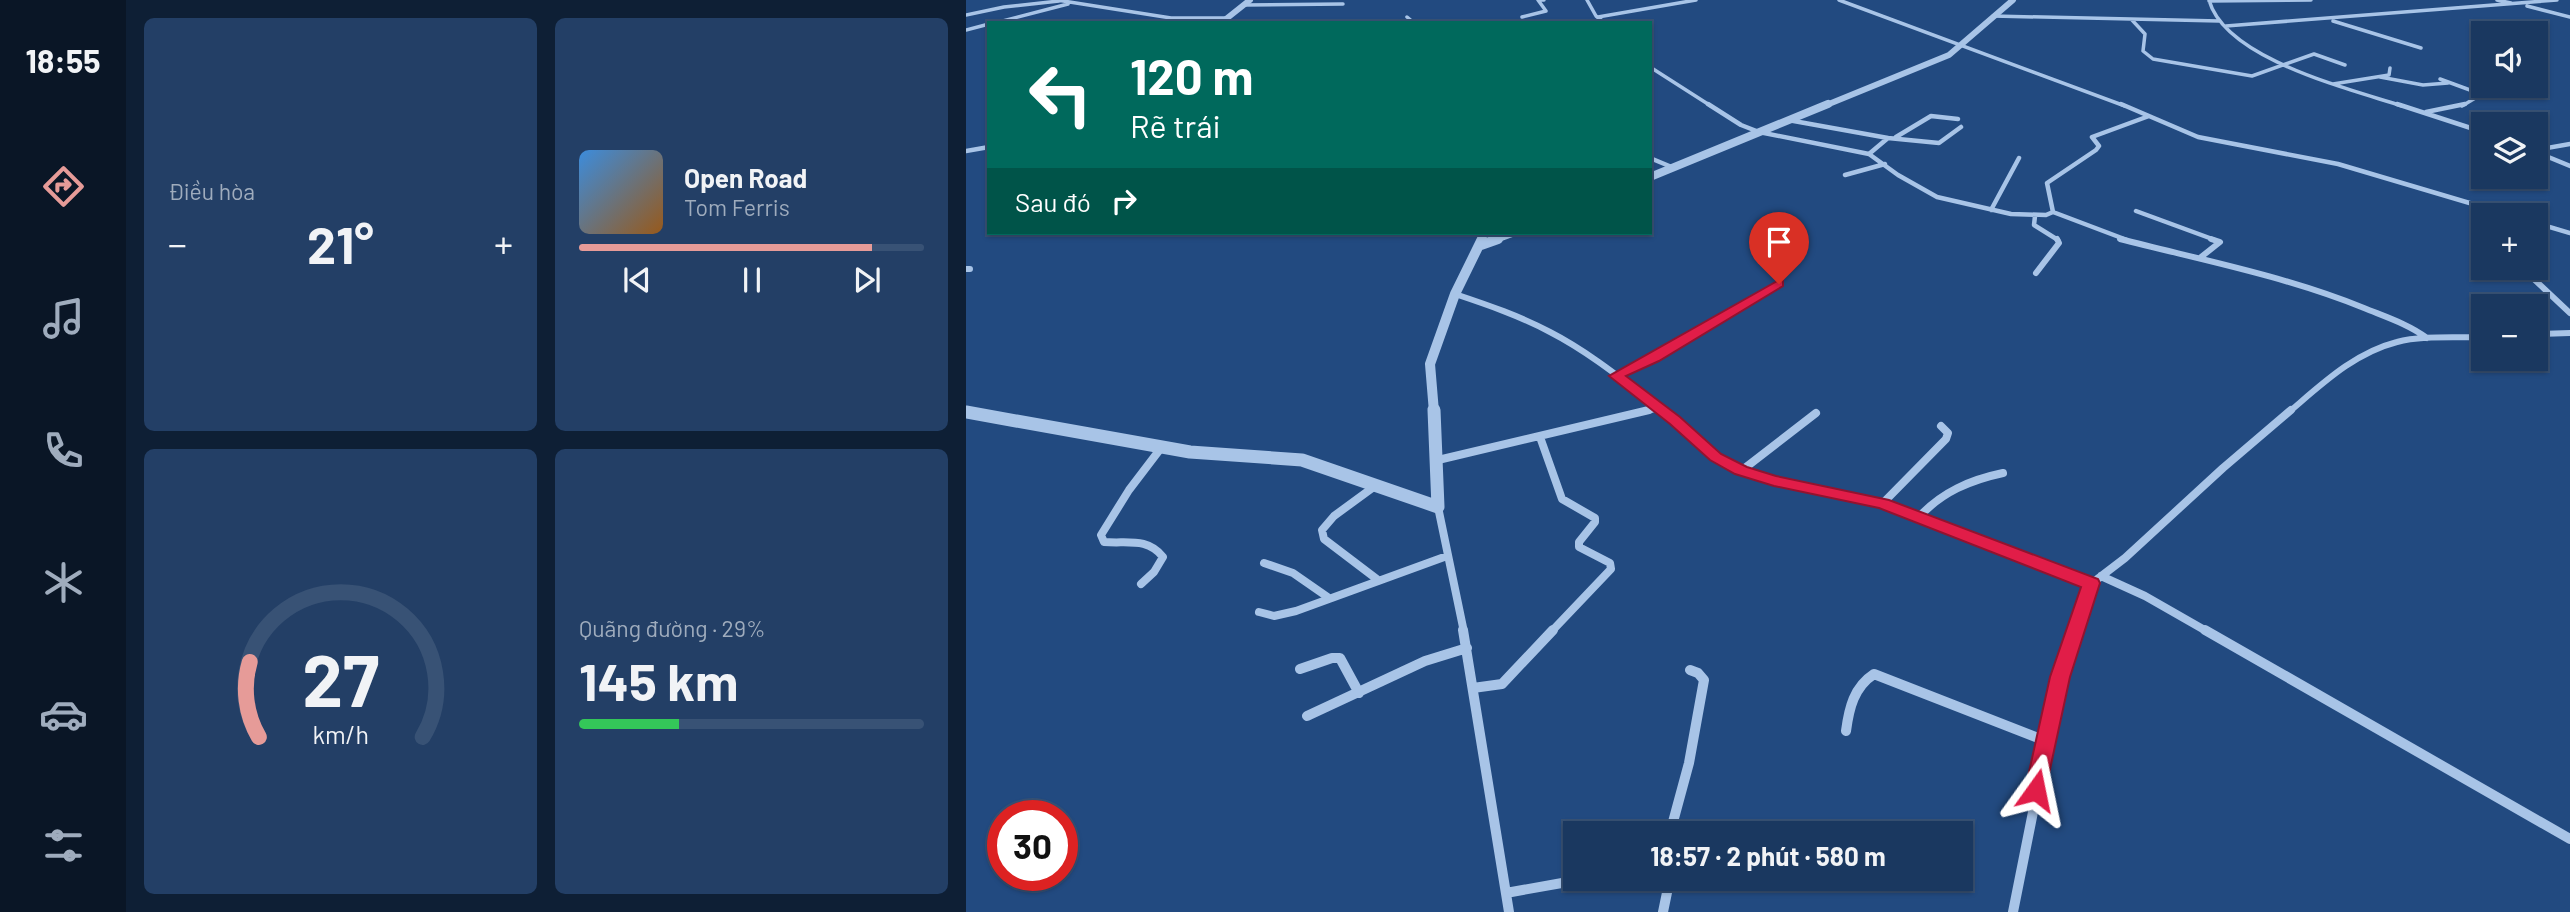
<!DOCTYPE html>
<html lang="vi">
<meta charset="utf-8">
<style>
:root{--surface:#1a3860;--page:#233f66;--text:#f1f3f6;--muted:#9facbd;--line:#385275;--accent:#e69b98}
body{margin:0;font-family:Barlow,sans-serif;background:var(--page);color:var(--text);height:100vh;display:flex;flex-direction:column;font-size:26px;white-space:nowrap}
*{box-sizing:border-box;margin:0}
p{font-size:23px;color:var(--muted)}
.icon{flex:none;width:38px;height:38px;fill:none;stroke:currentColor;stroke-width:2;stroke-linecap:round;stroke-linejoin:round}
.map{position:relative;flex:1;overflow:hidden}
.side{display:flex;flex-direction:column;gap:18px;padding:18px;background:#0e1f35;width:840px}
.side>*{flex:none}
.top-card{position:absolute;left:21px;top:21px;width:665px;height:214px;border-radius:0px;box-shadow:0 2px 5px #0004,0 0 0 2px var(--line);background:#00695c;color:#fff;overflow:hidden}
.controls{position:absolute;left:1505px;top:21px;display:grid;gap:14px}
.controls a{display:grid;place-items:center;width:77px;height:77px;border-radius:0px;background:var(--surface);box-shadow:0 2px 5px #0004,0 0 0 2px var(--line);font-size:35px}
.speed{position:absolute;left:21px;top:800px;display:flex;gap:14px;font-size:35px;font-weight:700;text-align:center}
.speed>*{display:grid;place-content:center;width:91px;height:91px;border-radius:50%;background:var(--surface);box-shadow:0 2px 5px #0004,0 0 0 2px var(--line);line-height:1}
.speed .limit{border:10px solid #d22;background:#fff;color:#111}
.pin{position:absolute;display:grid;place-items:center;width:60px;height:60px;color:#fff;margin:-72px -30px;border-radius:50% 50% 50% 0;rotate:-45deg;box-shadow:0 0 7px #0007}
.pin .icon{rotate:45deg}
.me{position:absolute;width:77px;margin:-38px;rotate:12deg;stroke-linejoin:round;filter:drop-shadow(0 0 5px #0008)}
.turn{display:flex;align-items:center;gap:24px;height:147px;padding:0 28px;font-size:32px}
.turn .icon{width:91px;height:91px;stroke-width:2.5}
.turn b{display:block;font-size:49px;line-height:60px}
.then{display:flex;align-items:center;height:66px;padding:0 28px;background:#0003;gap:14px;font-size:26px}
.big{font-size:52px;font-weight:700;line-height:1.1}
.side .widget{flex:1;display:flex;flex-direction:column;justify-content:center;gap:10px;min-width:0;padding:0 24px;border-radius:10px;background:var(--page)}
.side .dial{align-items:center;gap:0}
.dial svg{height:182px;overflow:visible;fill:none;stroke:var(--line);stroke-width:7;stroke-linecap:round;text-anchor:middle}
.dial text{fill:var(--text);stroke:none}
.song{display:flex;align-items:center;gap:21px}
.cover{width:84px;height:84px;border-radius:10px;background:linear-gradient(135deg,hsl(210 70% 55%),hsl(30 70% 35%))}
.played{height:7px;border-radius:4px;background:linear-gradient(90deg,var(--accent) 85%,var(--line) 85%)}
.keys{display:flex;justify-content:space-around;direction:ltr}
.heat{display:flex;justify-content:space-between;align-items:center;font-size:38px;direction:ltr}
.charge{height:10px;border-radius:5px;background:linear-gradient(90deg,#34c759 29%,var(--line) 0)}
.side .tiles{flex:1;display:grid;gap:18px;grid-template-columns:repeat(2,1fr)}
.trip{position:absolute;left:597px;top:821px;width:410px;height:70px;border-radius:0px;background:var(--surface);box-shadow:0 2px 5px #0004,0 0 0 2px var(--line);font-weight:700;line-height:70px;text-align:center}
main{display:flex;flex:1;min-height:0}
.tab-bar{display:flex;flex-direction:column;width:126px;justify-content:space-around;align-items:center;background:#0a1626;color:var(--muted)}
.tab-bar .icon{width:49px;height:49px}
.tab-bar .current{color:var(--accent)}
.tab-bar b{font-size:32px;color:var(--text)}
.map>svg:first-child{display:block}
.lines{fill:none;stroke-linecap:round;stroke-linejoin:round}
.minor-far4{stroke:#a8c4e7;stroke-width:3.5}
.minor-far3{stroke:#a8c4e7;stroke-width:4.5}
.minor-far2{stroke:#a8c4e7;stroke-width:6}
.minor-far1{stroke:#a8c4e7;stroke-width:8}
.minor{stroke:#a8c4e7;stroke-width:10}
.tertiary-far3{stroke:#a8c4e7;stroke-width:6}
.tertiary-far2{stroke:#a8c4e7;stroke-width:8}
.tertiary-far1{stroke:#a8c4e7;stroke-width:10}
.tertiary{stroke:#a8c4e7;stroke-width:13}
.route{fill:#e11d48;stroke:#92132f;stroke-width:2}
</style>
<main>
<nav class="tab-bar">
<b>18:55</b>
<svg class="icon current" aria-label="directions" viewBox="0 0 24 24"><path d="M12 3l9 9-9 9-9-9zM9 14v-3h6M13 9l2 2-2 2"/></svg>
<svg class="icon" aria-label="music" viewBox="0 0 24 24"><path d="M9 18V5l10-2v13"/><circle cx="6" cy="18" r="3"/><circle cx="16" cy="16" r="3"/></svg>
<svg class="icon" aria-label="phone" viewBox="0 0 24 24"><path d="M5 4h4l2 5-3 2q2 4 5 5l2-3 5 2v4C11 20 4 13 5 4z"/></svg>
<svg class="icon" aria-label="climate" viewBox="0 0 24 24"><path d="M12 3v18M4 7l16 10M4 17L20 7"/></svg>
<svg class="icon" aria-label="car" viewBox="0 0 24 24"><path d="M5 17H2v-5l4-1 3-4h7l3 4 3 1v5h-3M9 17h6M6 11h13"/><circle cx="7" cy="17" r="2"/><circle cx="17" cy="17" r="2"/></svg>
<svg class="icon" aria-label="filters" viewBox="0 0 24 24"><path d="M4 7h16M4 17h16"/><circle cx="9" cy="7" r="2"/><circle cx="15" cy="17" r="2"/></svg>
</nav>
<section class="side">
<div class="tiles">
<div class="widget"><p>Điều hòa</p>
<div class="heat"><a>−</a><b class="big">21°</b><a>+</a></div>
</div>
<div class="widget">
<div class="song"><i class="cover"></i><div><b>Open Road</b><p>Tom Ferris</p></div></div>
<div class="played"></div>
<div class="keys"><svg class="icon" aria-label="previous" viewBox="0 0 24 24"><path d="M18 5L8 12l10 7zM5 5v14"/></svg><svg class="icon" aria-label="pause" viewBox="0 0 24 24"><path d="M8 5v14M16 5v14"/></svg><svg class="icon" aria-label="next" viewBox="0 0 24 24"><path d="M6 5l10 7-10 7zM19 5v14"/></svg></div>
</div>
<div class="widget dial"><svg viewBox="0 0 100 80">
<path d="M14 69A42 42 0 1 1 86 69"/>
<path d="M14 69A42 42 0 0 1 10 36" stroke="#e69b98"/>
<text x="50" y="56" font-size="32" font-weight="700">27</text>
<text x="50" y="72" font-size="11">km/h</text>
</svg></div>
<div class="widget"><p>Quãng đường · 29%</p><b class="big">145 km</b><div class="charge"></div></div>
</div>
</section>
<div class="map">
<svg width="1604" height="912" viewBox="0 0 1604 912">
<rect width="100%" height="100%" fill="#224a80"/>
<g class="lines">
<path class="minor-far4" d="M91,0L205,18H261
M621,0L630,16L639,23
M873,0L1159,106
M1243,0C1259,59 1384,89 1436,106
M1531,0L1545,3
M1243,1L1345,0
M278,5L377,4
M1561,6L1604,17
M0,15L38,7L93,1
M1027,16L1253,21
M441,17L448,23
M556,17L580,11L572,0H578
M632,17L730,0
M1166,20L1179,34L1177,51L1187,59L1286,76L1348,54L1379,65
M1367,21L1455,48
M29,23L102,4
M408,23L411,21
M1260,26L1591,0
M0,30L23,24
M684,67L745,106
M1414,77L1457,85L1482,83
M1474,79L1523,97
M1367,84L1423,75L1424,68
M1496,106L1516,94"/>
<path class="minor-far3" d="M742,104L775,125L793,132L903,154L932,175L971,197L1045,214L1080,215L1087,212L1081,183L1130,150L1133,146L1126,137L1183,116
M1155,104L1232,137L1372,164L1544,215
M1431,104L1517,132
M1460,112L1499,104
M822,120L922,138
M930,137L965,116L992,119
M1570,150L1604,144
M0,151L23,147
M1570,152L1604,166
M903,154L922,138L973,143L995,127
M684,158L708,168
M879,175L919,164
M1025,210L1053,158
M1170,211L1249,240
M1087,212L1161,240
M1069,216L1068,225L1092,240
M1570,223L1604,233"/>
<path class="minor-far2" d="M1154,239C1236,260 1319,276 1398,308C1420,317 1442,324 1461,338
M1235,257L1254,242L1245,239
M1556,268L1604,313
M0,269H4
M1070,273L1093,243L1091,239
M489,294C522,305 554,316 584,332C625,353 662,384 699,412
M1570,334L1604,333
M650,376L688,358L813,284
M676,412L693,408
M1323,412C1356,384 1388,353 1431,342C1455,335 1491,338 1517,337"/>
<path class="minor-far1" d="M696,410L749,457L775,471L808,481L917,503L1125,584
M574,437L596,499L629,518V522L613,542V547L644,563L645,569L585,632
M472,460L683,410
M775,471L850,413
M409,486L368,516L356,530L358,539L412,580
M917,503L980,439L982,433L975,426
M472,507L498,632
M953,517C976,492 1004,480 1037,473
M298,563L327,573L363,598
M1135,576L1179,596L1242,632
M175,584L188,572L197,557C181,537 161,544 138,542L135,535L163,490L195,448
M293,612L308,616L330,611L481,556
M1109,632L1125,584L1159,558L1257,468L1325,410"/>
<path class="minor" d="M497,630L543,912
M1239,630L1604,839
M334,669L366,658H374L393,693
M507,688L536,684L587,630
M341,716L459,661L501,648
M880,731C883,708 888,687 908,674L1080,741
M704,833L723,763L738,680L732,673L724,670
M540,893L624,878
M697,912L704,878
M1047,912L1094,677L1110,630"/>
<path class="tertiary-far3" d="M255,23L284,0
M858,106L983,55L1047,0"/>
<path class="tertiary-far2" d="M684,177L862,104
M516,240L517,233
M527,240L546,233"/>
<path class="tertiary-far1" d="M515,245L532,239
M468,412L464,364L489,294L516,239"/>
<path class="tertiary" d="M0,412L224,452L336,460L472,507L468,410"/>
</g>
<path class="route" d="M813,280L817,281V286L693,361L660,376L714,417L755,454L781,467L810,476L923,500L1132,579L1134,583L1104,677L1078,797L1070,800L1062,797L1059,790L1084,677L1115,587L913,508L808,486L769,474L744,460L704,424L643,376Z"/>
</svg>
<div class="controls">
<a><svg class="icon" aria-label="sound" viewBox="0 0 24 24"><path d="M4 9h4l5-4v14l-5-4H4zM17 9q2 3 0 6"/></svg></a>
<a><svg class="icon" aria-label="layers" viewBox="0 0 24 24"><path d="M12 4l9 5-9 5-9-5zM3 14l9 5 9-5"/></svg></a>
<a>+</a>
<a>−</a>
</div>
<div class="speed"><div class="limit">30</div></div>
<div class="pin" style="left:813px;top:284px;background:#d93025"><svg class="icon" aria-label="arrive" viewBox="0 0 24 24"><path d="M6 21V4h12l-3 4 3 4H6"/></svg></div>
<svg class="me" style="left:1070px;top:790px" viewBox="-20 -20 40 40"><path d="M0-17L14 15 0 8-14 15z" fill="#e11d48" stroke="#fff" stroke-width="4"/></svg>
<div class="trip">18:57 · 2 phút · 580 m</div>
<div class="top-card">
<div class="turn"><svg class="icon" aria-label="left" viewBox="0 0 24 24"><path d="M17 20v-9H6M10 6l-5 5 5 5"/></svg><div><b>120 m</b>Rẽ trái</div></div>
<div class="then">Sau đó<svg class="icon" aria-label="right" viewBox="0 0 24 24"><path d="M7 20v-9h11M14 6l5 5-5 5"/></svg></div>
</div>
</div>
</main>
